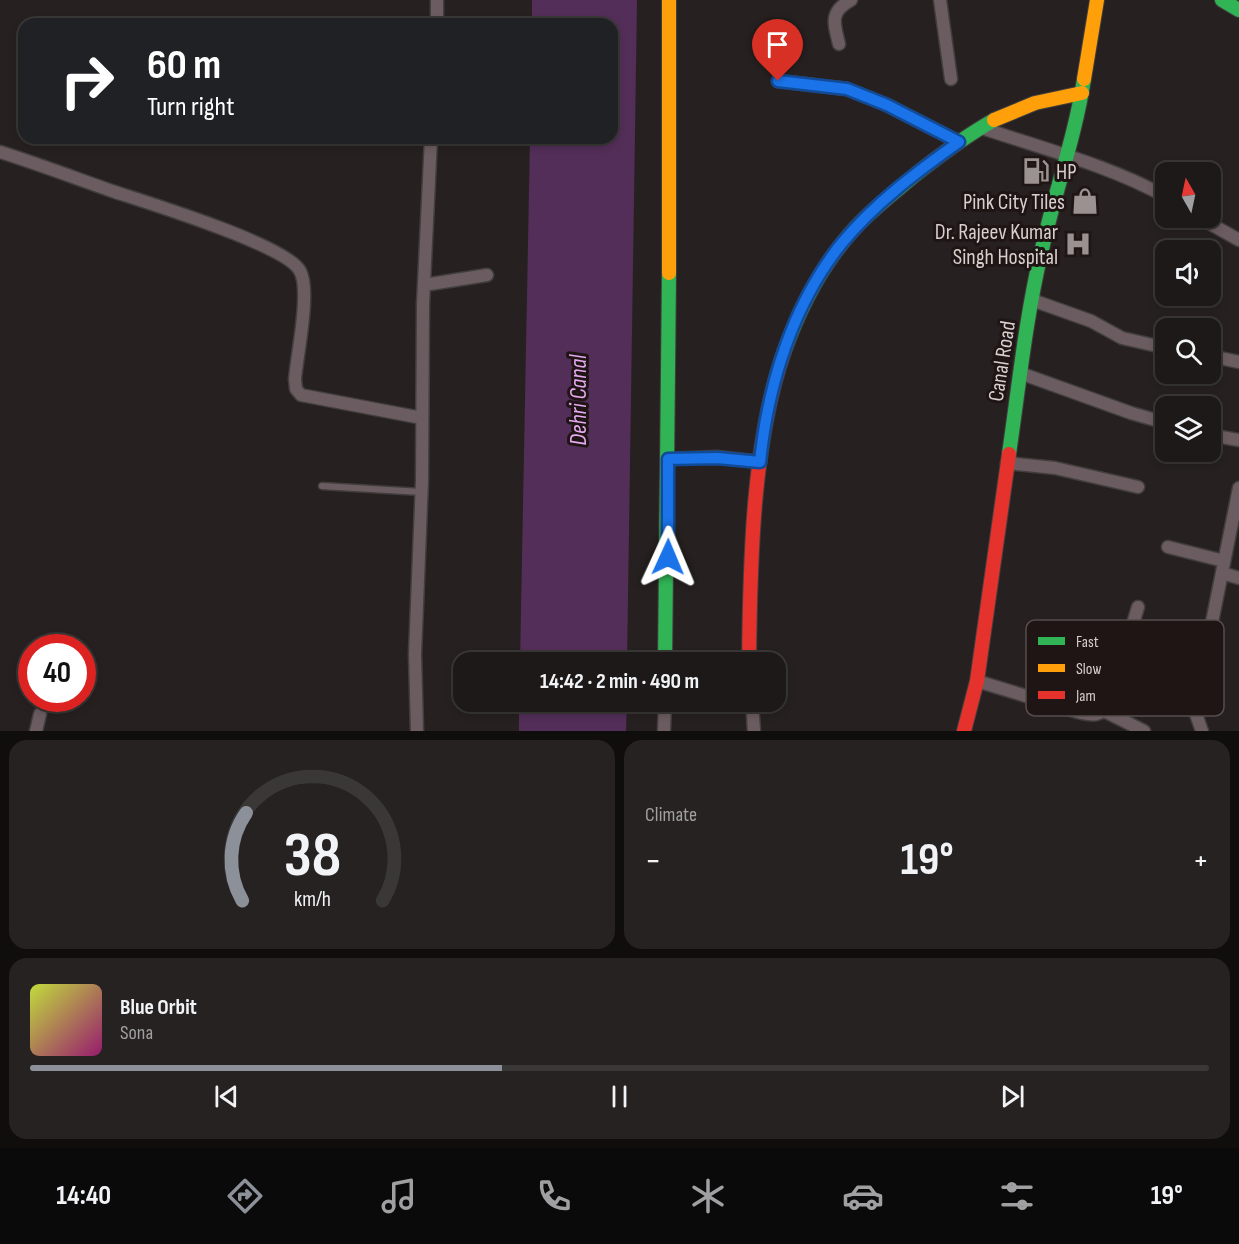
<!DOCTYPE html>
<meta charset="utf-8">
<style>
:root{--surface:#1c1918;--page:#252221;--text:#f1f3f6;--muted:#a0a0a2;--line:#3a3837;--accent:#8c9099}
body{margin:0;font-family:"Sofia Sans Condensed",sans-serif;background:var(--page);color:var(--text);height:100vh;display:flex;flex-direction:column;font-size:22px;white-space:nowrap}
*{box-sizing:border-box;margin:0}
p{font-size:20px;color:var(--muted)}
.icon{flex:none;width:33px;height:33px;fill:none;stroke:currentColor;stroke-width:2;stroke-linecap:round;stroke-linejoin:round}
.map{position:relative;height:731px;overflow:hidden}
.panel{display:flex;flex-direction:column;gap:9px;padding:9px;background:#0f0e0d;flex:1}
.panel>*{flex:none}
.hud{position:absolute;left:18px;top:18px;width:600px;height:126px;border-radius:18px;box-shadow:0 3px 9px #0003,0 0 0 2px var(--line);background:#202124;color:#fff;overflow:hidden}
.needle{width:39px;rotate:351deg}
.buttons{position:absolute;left:1155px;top:162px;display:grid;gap:12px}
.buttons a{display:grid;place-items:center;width:66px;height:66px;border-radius:12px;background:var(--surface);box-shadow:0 3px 9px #0003,0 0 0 2px var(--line);font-size:30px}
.speed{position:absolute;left:18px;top:634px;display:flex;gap:12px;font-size:30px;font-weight:700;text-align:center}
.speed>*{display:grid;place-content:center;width:78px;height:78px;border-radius:50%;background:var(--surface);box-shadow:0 3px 9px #0003,0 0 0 2px var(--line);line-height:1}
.speed .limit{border:9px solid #d22;background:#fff;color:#111}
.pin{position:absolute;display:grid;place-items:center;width:51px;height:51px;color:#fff;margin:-62px -26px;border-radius:50% 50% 50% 0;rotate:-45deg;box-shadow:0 0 6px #0007}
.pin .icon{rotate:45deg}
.me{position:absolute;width:66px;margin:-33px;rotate:1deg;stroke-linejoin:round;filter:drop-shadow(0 0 4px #0008)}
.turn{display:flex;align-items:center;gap:21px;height:126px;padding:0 30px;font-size:27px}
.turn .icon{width:78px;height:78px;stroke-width:2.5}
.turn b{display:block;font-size:42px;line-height:51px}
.big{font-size:45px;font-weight:700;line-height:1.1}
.panel .widget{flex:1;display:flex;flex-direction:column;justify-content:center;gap:9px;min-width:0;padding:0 21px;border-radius:18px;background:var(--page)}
.panel .dial{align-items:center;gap:0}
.dial svg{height:156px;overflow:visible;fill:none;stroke:var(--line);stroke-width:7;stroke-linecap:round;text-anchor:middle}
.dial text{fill:var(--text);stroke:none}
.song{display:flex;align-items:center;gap:18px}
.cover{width:72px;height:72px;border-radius:9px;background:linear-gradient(135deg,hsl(70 70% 55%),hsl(320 70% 35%))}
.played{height:6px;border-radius:3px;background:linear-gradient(90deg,var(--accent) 40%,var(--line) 40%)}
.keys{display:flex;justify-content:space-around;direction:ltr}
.heat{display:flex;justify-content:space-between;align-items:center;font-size:33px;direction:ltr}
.panel .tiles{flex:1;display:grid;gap:9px;grid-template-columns:1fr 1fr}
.widget:last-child{grid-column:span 2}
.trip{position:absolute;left:453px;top:652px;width:333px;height:60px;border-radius:18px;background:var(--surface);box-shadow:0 3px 9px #0003,0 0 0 2px var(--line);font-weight:700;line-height:60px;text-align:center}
.dock{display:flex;height:96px;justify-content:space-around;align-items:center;background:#0b0a0a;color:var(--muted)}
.dock .icon{width:42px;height:42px}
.dock .selected{color:var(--accent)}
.dock b{font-size:27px;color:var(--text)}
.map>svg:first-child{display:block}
.water{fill:#532e58}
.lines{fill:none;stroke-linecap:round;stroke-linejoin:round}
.lane-casing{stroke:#413e3d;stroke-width:9}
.street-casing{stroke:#413e3d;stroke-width:15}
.fast-casing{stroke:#413e3d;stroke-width:16}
.slow-casing{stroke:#413e3d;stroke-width:16}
.jam-casing{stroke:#413e3d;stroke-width:16}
.lane{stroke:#6b5c61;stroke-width:6}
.street{stroke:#6b5c61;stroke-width:12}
.fast{stroke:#30b455;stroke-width:14}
.slow{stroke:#ff9f0a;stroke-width:14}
.jam{stroke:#e5322d;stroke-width:14}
.route-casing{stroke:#114b97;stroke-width:15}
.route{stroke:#1a73e8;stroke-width:10}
.labels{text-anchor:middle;stroke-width:6;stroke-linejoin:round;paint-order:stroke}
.poi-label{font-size:22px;fill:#d7cfce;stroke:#1f1514;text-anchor:end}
.street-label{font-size:22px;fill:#d7cfce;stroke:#1f1514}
.water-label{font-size:24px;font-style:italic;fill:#e7a9f1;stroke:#1f1514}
.key{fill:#1f1514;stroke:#564d4c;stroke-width:1.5}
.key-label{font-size:16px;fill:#d7cfce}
</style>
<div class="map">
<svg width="1239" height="731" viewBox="0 0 1239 731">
<rect width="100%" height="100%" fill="#262120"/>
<path class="water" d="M532,0H637L627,663H520L530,138H612V24H532Z
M519,702H627L626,731H519Z"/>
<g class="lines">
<defs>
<path id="lane" d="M322,486L421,492"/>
<path id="street" d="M940,0L951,79
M437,24V0
M839,44C834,23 829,12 851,0
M778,81L847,89L887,105L959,142
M982,128C1041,148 1111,166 1166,197
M0,152C38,164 75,178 112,191C145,202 287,245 300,271C311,290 297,355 295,379L296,389L301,395L422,418
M1200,218L1239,240
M424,285L487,275
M1032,300L1091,321L1122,338L1166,348
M1210,356L1239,362
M1020,373L1131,413L1166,423
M1210,435L1239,440
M668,459L717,457L760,462
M1007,463L1055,468L1138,487
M1168,547L1224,561
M1222,573L1239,578
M1130,635L1183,657
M977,681L1078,712C1093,716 1101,717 1109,703L1138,607
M752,702L754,731
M1104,711L1144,731
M36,731L40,714
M417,731L415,654L422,480L423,304L431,138
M664,731L665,702
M1202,731L1192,703L1183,657L1202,649L1210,632L1239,488"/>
<path id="fast" d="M1222,0L1239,10
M784,352C800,307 824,261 857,226C875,207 895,192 915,175C940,155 966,136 994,120
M1009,454C1019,385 1026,316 1042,249C1055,192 1075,137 1084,79
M665,663L669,273"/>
<path id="slow" d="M669,0V273
M1084,79L1097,0
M994,120L1035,103L1082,93"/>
<path id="jam" d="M749,663C750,566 752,443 784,352
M964,731L977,681L1009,454"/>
</defs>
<use href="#lane" class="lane-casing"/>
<use href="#street" class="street-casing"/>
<use href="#fast" class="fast-casing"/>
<use href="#slow" class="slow-casing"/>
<use href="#jam" class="jam-casing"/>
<use href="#lane" class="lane"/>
<use href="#street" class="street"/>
<use href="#fast" class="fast"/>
<use href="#slow" class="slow"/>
<use href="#jam" class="jam"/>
</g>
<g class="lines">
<defs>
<path id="route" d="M668,557V459L717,458L760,462C768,384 793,304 842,243C875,203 918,171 959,142L887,105L847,89L778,81"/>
</defs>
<use href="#route" class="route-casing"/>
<use href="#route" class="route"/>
</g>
<defs>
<symbol id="fuel-bare" viewBox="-9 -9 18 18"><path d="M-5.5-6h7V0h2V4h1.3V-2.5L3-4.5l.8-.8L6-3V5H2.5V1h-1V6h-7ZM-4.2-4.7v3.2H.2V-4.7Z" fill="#999291" stroke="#1f1514" stroke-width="2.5" paint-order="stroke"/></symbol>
<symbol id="shop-bare" viewBox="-9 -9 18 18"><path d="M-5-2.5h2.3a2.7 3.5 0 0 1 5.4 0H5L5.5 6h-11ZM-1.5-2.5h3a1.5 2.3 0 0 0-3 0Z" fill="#999291" stroke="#1f1514" stroke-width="2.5" paint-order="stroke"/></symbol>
<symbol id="hospital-bare" viewBox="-9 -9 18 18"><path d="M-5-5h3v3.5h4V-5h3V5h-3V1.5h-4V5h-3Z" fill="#999291" stroke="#1f1514" stroke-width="2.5" paint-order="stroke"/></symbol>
</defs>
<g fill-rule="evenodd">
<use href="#fuel-bare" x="1017" y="152" width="38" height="38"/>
<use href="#shop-bare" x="1066" y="182" width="38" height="38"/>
<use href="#hospital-bare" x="1059" y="225" width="38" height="38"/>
</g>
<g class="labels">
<g class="poi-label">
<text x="1056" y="179" text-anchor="start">HP</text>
<text x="1065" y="209">Pink City Tiles</text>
<text x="1058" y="239">Dr. Rajeev Kumar<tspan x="1058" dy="25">Singh Hospital</tspan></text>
</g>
<g class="street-label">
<text transform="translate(1001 361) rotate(-81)" y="8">Canal Road</text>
</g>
<g class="water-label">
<text transform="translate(578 400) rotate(-90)" y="8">Dehri Canal</text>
</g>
</g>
<rect x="1026" y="620" width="198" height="96" rx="9" class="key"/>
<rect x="1038" y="637" width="27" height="8" fill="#30b455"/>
<rect x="1038" y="664" width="27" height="8" fill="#ff9f0a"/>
<rect x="1038" y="691" width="27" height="8" fill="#e5322d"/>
<g class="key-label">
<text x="1076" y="647">Fast</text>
<text x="1076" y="674">Slow</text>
<text x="1076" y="701">Jam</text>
</g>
</svg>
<div class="buttons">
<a><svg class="needle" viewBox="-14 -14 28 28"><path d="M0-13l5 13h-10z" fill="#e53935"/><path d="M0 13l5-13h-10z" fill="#a0a0a2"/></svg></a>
<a><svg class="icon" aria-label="sound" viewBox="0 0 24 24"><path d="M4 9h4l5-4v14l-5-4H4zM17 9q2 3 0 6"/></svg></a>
<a><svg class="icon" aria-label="search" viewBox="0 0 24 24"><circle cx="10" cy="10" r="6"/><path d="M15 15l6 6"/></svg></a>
<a><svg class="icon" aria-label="layers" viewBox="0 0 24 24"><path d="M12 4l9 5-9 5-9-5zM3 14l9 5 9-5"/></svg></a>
</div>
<div class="speed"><div class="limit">40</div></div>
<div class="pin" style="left:778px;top:81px;background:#d93025"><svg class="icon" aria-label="arrive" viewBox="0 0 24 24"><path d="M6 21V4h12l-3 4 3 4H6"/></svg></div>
<svg class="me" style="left:668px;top:557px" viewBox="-20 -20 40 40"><path d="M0-17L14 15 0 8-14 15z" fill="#1a73e8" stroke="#fff" stroke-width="4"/></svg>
<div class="trip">14:42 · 2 min · 490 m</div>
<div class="hud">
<div class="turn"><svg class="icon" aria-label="right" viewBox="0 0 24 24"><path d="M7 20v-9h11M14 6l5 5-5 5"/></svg><div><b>60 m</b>Turn right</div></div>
</div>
</div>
<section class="panel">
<div class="tiles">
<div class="widget dial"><svg viewBox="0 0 100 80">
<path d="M14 69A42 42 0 1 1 86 69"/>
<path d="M14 69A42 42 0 0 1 16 24" stroke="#8c9099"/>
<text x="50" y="56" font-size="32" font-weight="700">38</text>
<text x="50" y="72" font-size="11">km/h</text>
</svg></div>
<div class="widget"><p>Climate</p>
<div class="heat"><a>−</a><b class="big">19°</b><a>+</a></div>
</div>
<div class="widget">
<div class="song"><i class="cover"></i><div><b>Blue Orbit</b><p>Sona</p></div></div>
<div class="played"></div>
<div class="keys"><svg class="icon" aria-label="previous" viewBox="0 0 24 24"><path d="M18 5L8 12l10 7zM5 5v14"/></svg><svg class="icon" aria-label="pause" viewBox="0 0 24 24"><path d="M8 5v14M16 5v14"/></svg><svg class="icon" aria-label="next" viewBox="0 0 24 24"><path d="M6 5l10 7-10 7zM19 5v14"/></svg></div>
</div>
</div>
</section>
<nav class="dock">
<b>14:40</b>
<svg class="icon selected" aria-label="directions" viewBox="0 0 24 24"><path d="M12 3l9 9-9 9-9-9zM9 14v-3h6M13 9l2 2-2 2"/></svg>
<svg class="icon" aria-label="music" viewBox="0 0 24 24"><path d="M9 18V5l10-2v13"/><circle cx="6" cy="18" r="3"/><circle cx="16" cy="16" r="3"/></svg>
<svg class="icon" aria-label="phone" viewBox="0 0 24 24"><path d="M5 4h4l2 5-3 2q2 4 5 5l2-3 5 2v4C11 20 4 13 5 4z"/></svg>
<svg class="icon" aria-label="climate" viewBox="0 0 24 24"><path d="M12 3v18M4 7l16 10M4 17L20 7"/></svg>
<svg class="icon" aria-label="car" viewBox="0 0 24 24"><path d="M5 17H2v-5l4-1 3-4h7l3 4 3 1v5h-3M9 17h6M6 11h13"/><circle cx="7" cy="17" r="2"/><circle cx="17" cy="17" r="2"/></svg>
<svg class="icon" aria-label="filters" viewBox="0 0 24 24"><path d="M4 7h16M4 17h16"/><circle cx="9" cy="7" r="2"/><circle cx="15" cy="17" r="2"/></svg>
<b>19°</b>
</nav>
